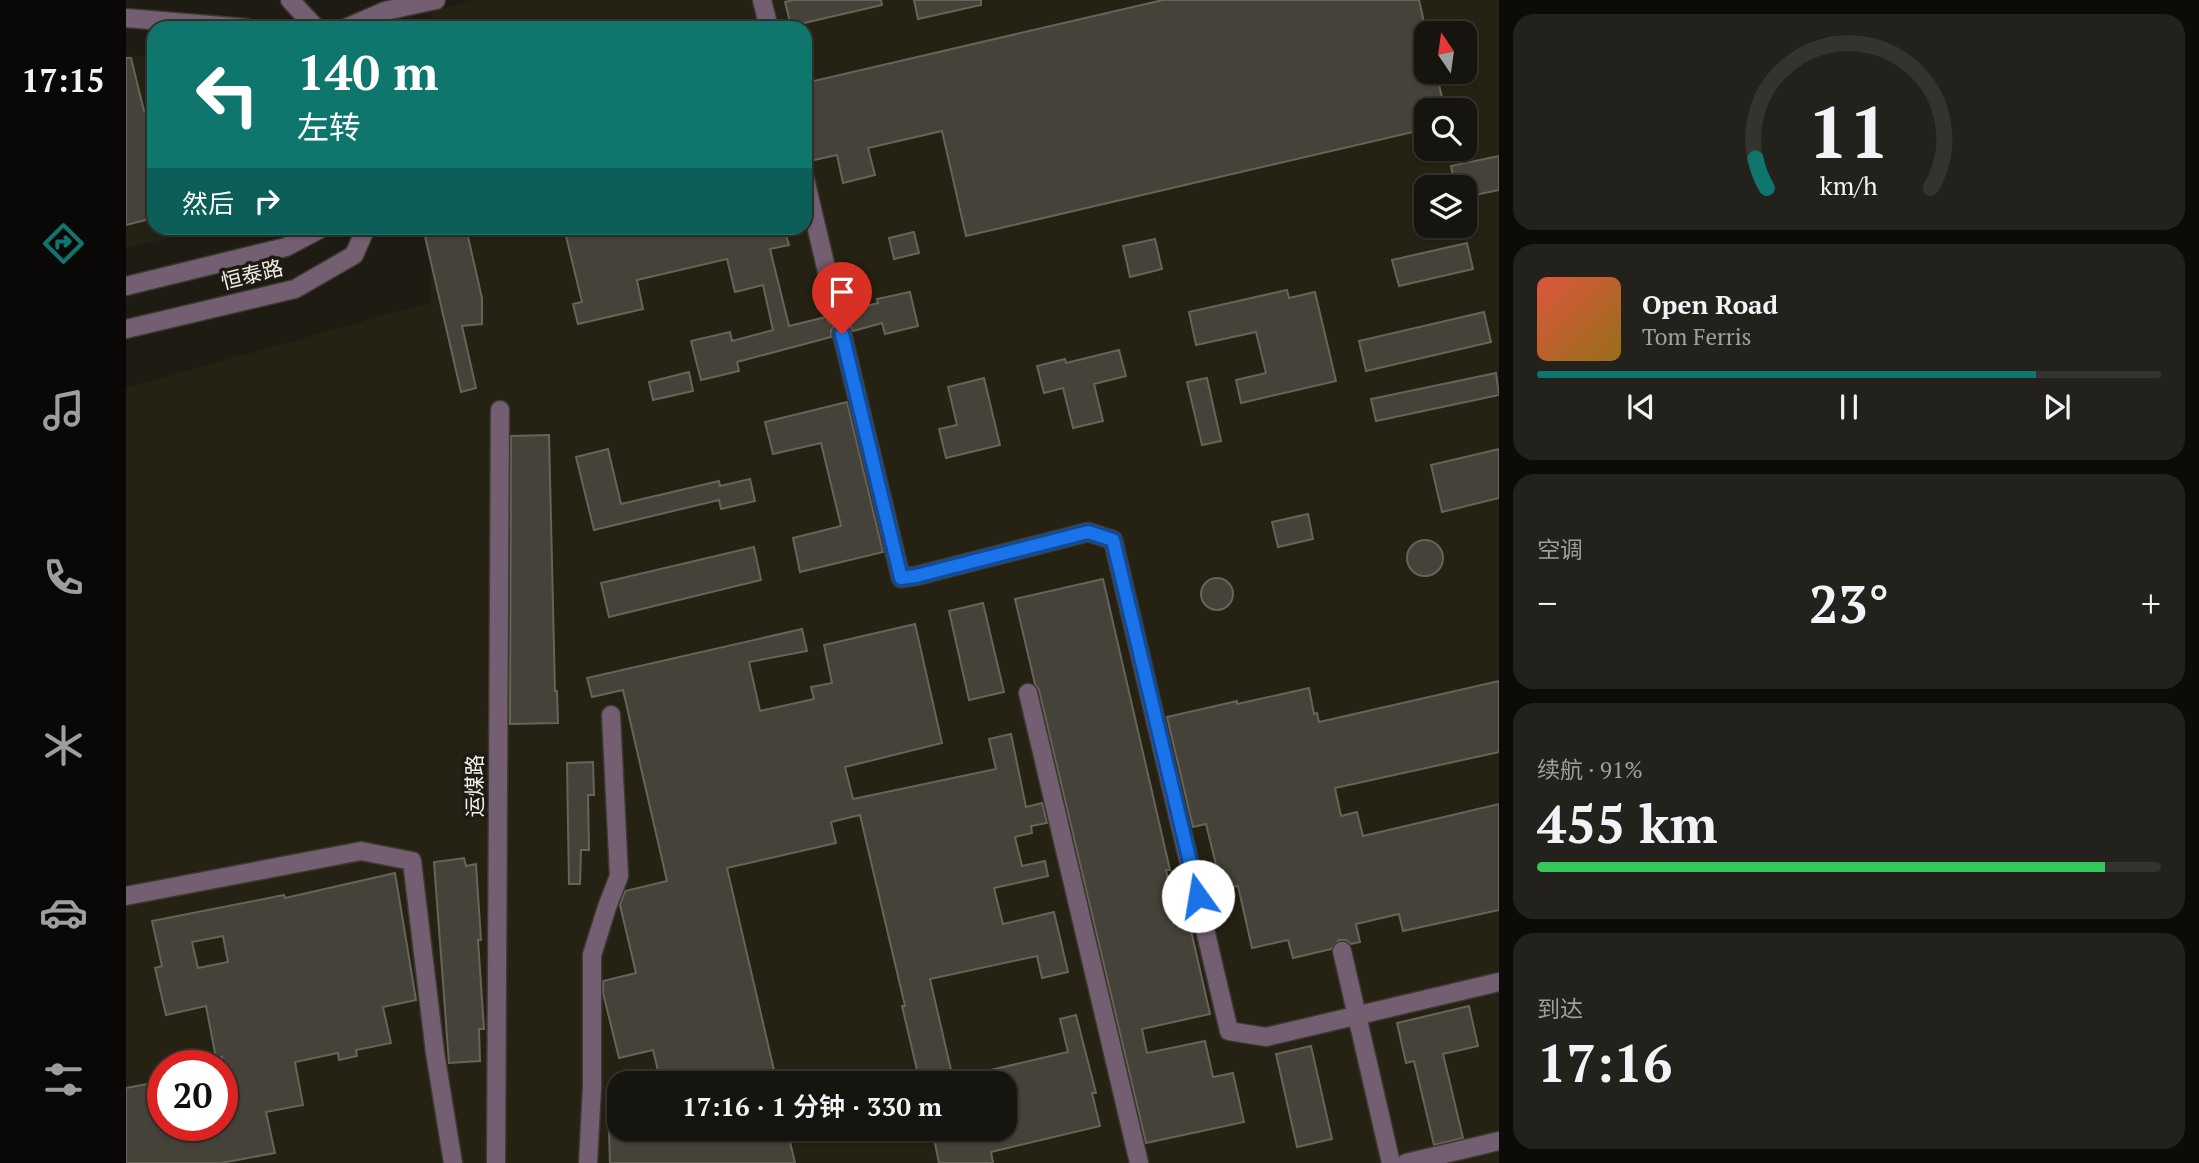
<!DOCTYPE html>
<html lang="zh">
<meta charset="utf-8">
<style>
:root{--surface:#16140e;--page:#23211c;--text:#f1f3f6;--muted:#9e9e9e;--line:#35332e;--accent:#0f766e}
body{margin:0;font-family:"PT Serif","Noto Sans SC",serif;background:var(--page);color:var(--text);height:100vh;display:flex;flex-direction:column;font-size:26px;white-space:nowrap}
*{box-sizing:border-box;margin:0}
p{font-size:23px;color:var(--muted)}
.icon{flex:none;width:38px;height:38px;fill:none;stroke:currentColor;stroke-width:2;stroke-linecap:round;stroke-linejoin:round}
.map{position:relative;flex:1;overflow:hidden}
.details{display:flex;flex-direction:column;gap:14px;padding:14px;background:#0c0b08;width:700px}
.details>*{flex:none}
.guide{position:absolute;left:21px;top:21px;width:665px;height:214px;border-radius:21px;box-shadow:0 2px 5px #0004,0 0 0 2px var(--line);background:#0f766e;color:#fff;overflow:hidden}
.needle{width:46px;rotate:347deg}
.fabs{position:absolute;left:1288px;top:21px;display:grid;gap:14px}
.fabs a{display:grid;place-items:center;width:63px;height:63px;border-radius:14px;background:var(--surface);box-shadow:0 2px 5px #0004,0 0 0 2px var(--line);font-size:35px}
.speed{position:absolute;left:21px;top:1050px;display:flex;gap:14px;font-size:35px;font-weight:700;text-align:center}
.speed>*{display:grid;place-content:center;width:91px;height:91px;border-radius:50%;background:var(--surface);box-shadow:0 2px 5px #0004,0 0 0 2px var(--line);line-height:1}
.speed .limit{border:10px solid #d22;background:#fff;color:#111}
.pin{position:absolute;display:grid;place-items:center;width:60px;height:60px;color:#fff;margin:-72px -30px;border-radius:50% 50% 50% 0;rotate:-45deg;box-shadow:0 0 7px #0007}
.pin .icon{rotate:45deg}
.me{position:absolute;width:77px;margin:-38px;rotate:347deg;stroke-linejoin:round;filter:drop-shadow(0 0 5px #0008)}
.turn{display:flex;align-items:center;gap:24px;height:147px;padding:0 35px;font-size:32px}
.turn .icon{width:91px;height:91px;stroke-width:2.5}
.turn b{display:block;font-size:49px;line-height:60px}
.then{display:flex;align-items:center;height:66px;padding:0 35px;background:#0003;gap:14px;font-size:26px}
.big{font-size:52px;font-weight:600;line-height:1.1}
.details .widget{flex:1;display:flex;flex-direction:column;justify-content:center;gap:10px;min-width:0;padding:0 24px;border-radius:21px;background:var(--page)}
.details .dial{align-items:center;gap:0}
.dial svg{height:182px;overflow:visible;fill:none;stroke:var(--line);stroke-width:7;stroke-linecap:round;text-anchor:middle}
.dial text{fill:var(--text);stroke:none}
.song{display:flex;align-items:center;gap:21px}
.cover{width:84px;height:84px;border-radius:10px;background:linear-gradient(135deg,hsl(10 70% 55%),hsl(40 70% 35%))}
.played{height:7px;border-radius:4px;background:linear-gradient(90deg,var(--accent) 80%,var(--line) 80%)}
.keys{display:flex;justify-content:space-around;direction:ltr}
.heat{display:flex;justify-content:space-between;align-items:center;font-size:38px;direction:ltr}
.charge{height:10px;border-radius:5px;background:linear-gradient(90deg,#34c759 91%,var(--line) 0)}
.trip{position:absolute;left:481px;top:1071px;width:410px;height:70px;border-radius:21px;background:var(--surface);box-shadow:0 2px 5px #0004,0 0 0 2px var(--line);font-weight:600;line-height:70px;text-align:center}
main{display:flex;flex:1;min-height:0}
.dock{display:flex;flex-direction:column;width:126px;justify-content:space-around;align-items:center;background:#090806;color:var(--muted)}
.dock .icon{width:49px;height:49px}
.dock .selected{color:var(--accent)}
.dock b{font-size:32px;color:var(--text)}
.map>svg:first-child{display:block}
.built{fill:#252213;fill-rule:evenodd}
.building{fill:#454339;stroke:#666459;stroke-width:2;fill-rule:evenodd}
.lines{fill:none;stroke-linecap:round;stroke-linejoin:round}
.minor-casing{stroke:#3b3930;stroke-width:21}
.minor{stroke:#745e72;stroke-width:18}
.route-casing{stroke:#114b97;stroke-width:18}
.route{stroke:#1a73e8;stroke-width:12}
.labels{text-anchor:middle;stroke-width:7;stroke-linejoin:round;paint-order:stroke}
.street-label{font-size:21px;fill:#f0efe9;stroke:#1d1b12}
</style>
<main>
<nav class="dock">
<b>17:15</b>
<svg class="icon selected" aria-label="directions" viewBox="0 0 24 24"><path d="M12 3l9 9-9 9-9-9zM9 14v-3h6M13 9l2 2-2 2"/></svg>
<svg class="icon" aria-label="music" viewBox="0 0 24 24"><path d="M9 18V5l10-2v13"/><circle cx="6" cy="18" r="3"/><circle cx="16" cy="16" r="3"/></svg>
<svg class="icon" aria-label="phone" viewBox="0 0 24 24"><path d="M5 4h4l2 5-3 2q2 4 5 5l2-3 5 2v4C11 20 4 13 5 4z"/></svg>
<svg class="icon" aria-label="climate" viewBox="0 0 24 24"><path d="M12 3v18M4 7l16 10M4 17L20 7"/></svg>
<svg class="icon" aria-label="car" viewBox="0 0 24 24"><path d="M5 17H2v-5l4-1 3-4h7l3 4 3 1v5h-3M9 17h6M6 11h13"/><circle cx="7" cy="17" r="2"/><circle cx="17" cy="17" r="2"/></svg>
<svg class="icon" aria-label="filters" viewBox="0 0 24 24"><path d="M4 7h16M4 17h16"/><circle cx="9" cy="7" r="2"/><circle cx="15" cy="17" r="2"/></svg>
</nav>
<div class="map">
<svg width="1373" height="1163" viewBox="0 0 1373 1163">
<rect width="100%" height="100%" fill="#1d1b12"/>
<path class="built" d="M345,0H1373V1163H0V388L305,302V228H679V28H305V12ZM1300,33H1339V72H1300ZM1300,110H1339V149H1300ZM1300,187H1339V226H1300ZM37,1066H96V1125H37ZM494,1083H878V1129H494Z
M0,55L28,57V228H85L0,248Z"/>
<path class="building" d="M667,0H755L756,5L665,26L659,2Z
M788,0H855V5L792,19Z
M1037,0H1293L1300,31V72H1310L1319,110H1300V129L840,236L816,131L742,148L749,175L717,183L711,155L679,162V83Z
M0,58H5L18,111L28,108V218L0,225Z
M1373,156V190L1339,197V187H1329L1325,166Z
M297,228H340L356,298V324L336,326L350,388L335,392Z
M438,228H658L663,245L644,249L663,326L700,317L703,322L709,325L705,330V337L611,362L613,371L575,380L565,341L604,332L606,341L647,330L637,285L609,292L601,259L511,280L517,309L452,324L447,304L456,302Z
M788,232L793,253L768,259L763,238Z
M1029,239L1036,269L1004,277L997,246Z
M1341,243L1347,269L1273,286L1266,260Z
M1161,290L1163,298L1189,292L1210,381L1115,403L1110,380L1140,373L1130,332L1070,345L1063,312Z
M784,292L792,326L759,334L756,323L727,331L724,326L718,323L722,318V311L752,303L751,299Z
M1358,312L1365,342L1240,371L1233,341Z
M993,350L1000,376L968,384L977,421L947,428L937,388L918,393L911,366L939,359L940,363Z
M563,372L567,391L527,400L523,382Z
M1370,373L1373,395L1250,421L1245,399Z
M858,378L874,445L820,458L813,429L831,425L822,387Z
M1081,378L1095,441L1076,445L1061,382Z
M721,402L757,552L674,572L667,538L715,526L695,443L647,454L639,422Z
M423,435L429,691H431L432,723L384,724L385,436Z
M482,449L495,504L593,481L594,486L624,479L629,501L595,509L593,500L468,530L450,457Z
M1373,449V498L1316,512L1305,465Z
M1182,514L1187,539L1152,547L1146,522Z
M1281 558a18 18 0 1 1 36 0a18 18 0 1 1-36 0Z
M628,547L635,580L483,617L475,583Z
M1075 594a16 16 0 1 1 32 0a16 16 0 1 1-32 0Z
M977,579L1044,870H1040L1048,906L1059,904L1084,1014L1016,1029L1021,1053L1079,1041L1087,1077L1107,1073L1118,1122L1020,1143L913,690L909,684L889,599Z
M857,603L878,692L843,700L823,611Z
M789,624L816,743L719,767L727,799L870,769L863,739L885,734L900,807L916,803L921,823L905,826L906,833L889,837L896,866L919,861L922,876L868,888L877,924L928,912L942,972L916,978L911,956L804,979L828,1083H794L776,1006H779L734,815L705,822L710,843L601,868L651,1083H535L527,1050L493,1058L477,993V981L510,973L494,905L499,891L541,881L497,690L466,697L461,678L676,629L681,651L623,662L634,711L688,699L685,687L706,683L698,645Z
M1373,681V752L1209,788L1215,816L1231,812L1237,836L1373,804V910L1277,931L1273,914L1230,924L1234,942L1225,944L1220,940H1213L1205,949L1167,958L1162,940L1126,948L1112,886L1096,889L1080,824L1067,827L1041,717L1111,701V704L1183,688L1188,714L1191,713L1193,722Z
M467,762L468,795H462L463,850H455L454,884H443L441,763Z
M338,858L340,866L350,864L355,940H352L358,1029H353L354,1061L323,1063L308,862Z
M269,873L290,1000L257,1007L265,1043L230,1050L231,1056L213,1060L212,1053L169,1062L177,1105L140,1112L149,1153L95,1163H0V1088L37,1081V1125H96V1057L90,1058L80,1006L40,1015L29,968L36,966L26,921L158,895L159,898ZM97,936L102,962L72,968L66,942Z
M1343,1006L1352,1046L1317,1054L1337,1138L1308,1145L1288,1061L1280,1063L1271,1023Z
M950,1015L970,1093H966L974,1126L865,1152L867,1163H813L806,1129H878V1083H830V1078L942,1052L934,1019Z
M1185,1046L1206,1139L1171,1147L1150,1054Z
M483,1129H661L669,1163H484Z"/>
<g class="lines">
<defs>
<path id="minor" d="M164,0L190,28
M636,0L643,28
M0,18L120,28
M220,28L259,11L310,0
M679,179L711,314
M0,286L160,247L196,228
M0,329L169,289L228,255L240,228
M716,334L775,578L790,576L962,532L987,540L1103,1031L1140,1037L1373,982
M902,693L1013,1163
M0,896L235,851L286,861L309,1053L327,1163
M1216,951L1265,1163
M370,1163L374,410
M462,1163L466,1087V955L481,907L493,876L485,715
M1280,1163L1373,1141"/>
</defs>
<use href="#minor" class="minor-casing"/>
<use href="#minor" class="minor"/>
</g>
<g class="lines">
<defs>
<path id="route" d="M716,334L775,578L790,576L962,532L987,540L1072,896"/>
</defs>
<use href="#route" class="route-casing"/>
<use href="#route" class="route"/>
</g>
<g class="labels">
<g class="street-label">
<text transform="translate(126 275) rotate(-14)" y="7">恒泰路</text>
<text transform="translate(349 786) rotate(-90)" y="7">运煤路</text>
</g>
</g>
</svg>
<div class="fabs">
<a><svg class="needle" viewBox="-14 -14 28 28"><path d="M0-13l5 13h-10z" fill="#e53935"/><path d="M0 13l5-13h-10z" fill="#9e9e9e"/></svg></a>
<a><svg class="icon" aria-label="search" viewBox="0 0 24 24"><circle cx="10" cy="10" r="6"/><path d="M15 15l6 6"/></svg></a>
<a><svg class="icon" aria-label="layers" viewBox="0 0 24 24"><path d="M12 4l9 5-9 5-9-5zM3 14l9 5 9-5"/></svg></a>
</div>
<div class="speed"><div class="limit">20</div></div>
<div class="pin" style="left:716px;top:334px;background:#d93025"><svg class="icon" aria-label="arrive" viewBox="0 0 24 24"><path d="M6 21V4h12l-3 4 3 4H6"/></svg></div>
<svg class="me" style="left:1072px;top:896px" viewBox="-20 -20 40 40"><circle r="19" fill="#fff"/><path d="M0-13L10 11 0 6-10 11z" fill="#1a73e8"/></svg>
<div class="trip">17:16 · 1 分钟 · 330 m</div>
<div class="guide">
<div class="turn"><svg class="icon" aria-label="left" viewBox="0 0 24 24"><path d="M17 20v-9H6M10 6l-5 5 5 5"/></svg><div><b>140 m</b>左转</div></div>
<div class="then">然后<svg class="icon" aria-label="right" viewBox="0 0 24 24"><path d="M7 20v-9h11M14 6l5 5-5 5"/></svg></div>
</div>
</div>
<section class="details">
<div class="widget dial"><svg viewBox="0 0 100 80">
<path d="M14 69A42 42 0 1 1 86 69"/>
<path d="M14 69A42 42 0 0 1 9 56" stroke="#0f766e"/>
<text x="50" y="56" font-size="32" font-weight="700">11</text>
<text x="50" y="72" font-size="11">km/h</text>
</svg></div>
<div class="widget">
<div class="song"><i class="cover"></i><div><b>Open Road</b><p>Tom Ferris</p></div></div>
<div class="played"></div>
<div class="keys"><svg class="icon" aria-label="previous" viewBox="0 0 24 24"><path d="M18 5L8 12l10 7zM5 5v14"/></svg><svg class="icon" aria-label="pause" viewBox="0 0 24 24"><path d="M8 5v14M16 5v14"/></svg><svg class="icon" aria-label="next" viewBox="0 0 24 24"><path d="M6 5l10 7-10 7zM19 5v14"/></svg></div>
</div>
<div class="widget"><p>空调</p>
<div class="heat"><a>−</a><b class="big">23°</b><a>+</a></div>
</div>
<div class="widget"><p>续航 · 91%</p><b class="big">455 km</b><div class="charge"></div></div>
<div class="widget"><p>到达</p><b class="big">17:16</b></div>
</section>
</main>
